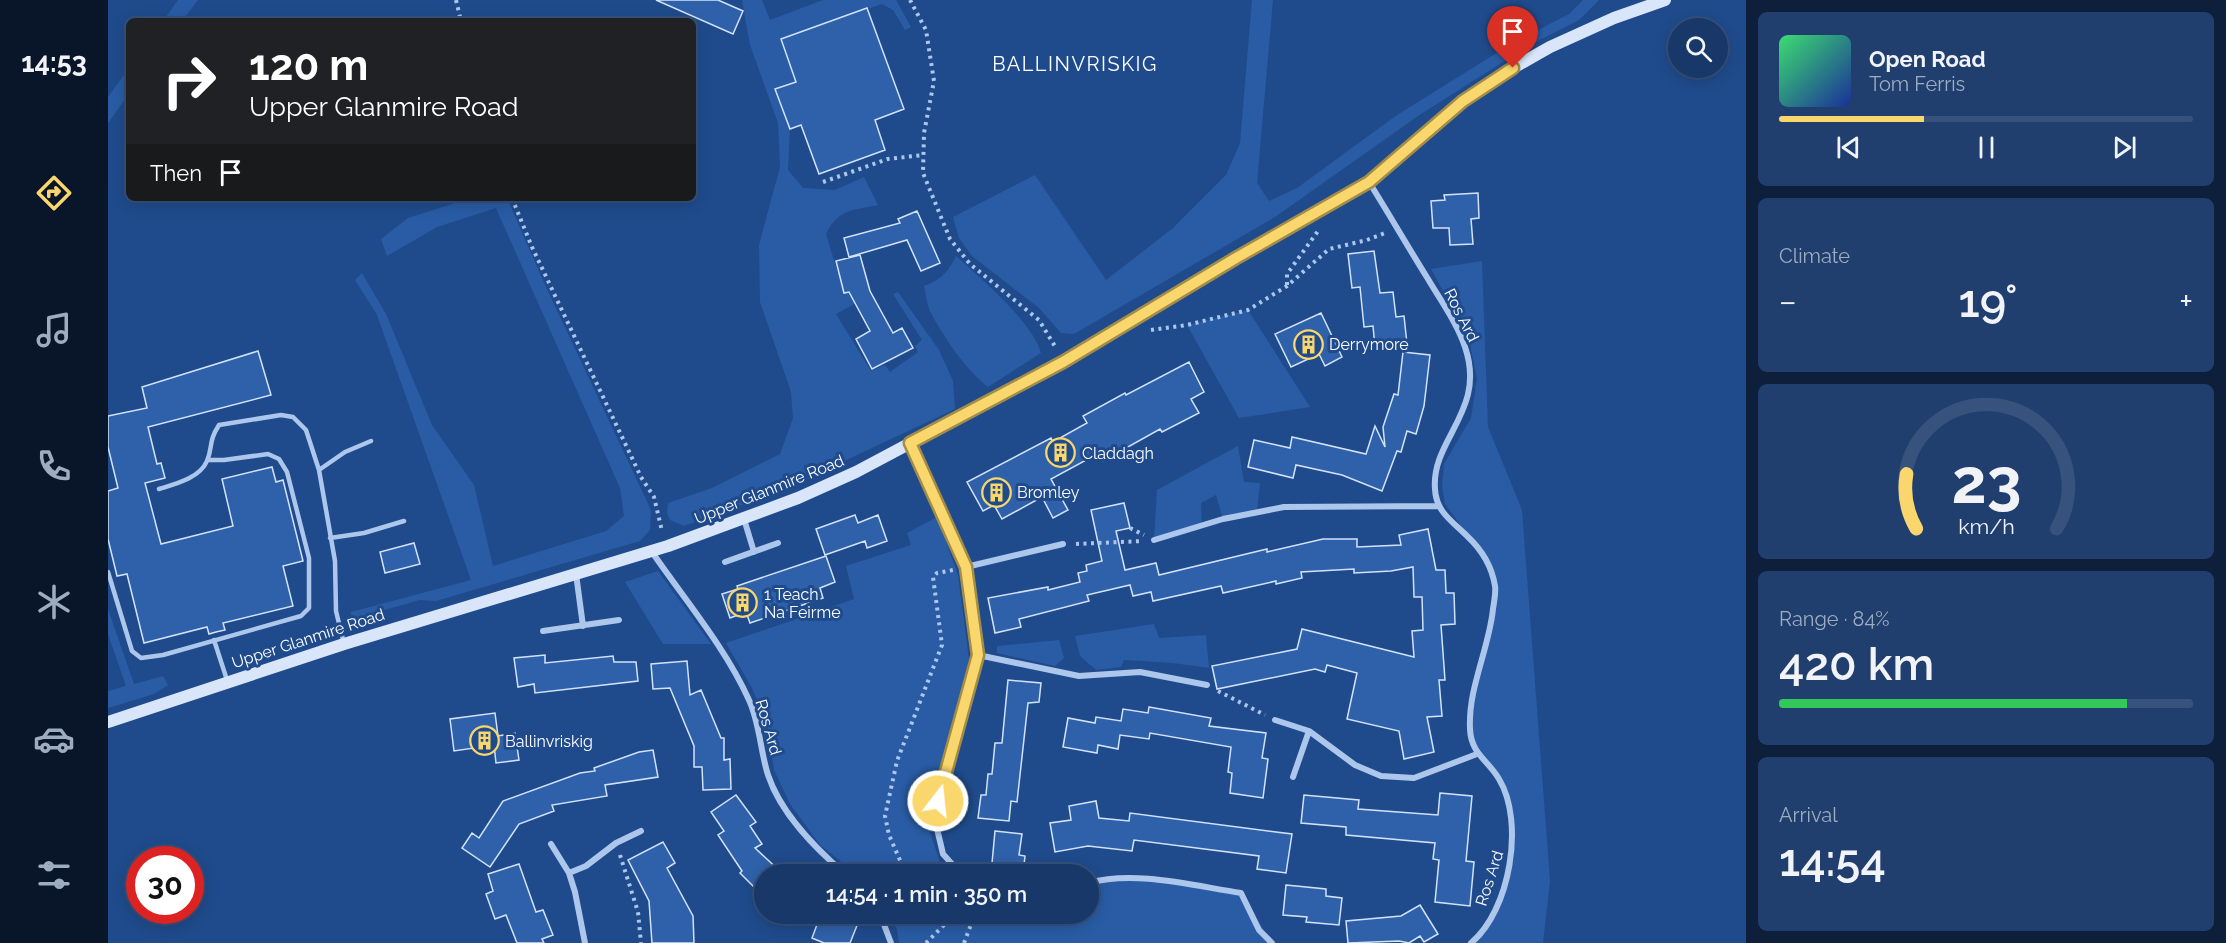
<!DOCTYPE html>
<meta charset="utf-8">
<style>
:root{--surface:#173869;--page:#203f6f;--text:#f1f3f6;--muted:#9eacc0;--line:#36527d;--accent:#fad76d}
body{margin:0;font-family:Raleway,sans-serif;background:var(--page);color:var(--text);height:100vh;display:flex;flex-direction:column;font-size:22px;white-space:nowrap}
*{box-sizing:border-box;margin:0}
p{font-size:20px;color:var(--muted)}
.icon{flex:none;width:33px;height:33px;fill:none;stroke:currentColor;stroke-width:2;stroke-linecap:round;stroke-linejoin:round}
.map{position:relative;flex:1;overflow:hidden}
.sheet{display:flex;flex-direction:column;gap:12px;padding:12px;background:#0d1f3a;width:480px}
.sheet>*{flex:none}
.guide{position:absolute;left:18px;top:18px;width:570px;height:183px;border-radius:9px;box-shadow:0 3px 15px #0003,0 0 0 2px var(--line);background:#202124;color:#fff;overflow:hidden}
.controls{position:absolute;left:1560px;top:18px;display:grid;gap:12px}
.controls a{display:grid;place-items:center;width:60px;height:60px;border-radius:50%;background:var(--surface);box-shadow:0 3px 15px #0003,0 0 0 2px var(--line);font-size:30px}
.speed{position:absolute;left:18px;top:846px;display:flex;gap:12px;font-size:30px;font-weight:700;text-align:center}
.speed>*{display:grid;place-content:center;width:78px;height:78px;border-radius:50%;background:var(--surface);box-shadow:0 3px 15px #0003,0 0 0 2px var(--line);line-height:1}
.speed .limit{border:9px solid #d22;background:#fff;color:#111}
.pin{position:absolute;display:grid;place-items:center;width:51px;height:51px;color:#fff;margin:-62px -26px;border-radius:50% 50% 50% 0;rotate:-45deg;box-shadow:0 0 6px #0007}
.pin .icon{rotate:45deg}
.me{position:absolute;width:66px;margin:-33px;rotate:16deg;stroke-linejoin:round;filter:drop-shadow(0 0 4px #0008)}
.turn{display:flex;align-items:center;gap:21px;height:126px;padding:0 24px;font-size:27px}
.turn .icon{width:78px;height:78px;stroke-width:2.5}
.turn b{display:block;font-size:42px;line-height:51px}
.then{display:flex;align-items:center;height:57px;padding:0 24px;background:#0003;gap:12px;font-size:22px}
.big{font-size:45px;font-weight:600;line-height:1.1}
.sheet .card{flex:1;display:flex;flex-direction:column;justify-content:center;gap:9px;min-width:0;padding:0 21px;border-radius:9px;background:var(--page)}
.sheet .dial{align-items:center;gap:0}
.dial svg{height:156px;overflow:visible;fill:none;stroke:var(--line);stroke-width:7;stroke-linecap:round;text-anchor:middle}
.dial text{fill:var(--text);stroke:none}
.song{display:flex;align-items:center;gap:18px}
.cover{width:72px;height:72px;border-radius:9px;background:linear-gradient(135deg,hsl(140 70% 55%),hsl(230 70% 35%))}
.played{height:6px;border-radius:3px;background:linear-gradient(90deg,var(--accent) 35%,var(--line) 35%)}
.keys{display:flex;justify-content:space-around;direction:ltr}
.heat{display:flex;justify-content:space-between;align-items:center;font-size:33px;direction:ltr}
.charge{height:9px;border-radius:4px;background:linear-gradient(90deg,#34c759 84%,var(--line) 0)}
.trip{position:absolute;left:646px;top:864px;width:345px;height:60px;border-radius:30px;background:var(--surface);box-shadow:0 3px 15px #0003,0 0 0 2px var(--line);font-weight:600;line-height:60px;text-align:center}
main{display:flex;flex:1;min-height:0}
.tab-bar{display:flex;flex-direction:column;width:108px;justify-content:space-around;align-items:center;background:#09162a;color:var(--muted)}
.tab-bar .icon{width:42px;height:42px}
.tab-bar .on{color:var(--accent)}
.tab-bar b{font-size:27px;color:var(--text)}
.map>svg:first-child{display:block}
.green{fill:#295ca5}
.building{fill:#2f61aa;stroke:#d2e2f9;stroke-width:1.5}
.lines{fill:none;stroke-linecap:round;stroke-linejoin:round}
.path{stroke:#adc7ec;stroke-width:4;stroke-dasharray:3 4.5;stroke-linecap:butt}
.service{stroke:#adc7ec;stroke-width:4.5}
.minor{stroke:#adc7ec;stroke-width:6}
.secondary{stroke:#d9e6f9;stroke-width:12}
.route-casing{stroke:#a28c47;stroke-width:15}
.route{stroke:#fad76d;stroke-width:10}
.labels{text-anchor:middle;stroke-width:6;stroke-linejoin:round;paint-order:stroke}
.street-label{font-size:16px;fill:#fff;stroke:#1f4b8c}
.poi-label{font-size:16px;fill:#fff;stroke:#1f4b8c;text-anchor:start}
.quarter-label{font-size:20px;letter-spacing:1.5px;fill:#fff;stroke:#1f4b8c}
</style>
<main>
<nav class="tab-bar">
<b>14:53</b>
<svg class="icon on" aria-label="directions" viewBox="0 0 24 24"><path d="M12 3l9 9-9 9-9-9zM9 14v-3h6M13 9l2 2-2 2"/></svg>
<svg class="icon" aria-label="music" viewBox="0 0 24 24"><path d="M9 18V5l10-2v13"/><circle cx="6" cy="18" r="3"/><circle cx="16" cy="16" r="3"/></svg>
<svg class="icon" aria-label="phone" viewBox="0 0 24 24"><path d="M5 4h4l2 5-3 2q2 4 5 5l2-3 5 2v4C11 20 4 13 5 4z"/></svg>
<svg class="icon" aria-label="climate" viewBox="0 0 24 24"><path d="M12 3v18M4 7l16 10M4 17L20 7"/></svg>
<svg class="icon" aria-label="car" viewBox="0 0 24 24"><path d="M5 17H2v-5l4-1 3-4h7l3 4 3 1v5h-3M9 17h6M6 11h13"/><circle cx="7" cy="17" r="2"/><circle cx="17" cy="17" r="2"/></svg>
<svg class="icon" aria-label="filters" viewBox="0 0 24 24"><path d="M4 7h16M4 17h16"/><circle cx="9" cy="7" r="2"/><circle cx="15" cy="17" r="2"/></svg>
</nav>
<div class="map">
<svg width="1638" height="943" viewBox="0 0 1638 943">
<rect width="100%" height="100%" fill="#1f4b8c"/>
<path class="green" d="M70,0H90L74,21H55Z
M634,0H654L662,20L715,0H788L803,27L797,30L785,10L774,4L673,39L688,82L667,89L682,129L680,170L695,188L727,190L756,177L770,205C745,210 730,209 718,234L736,293L761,287L763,295L728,314L763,371L777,365L782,372L810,352L807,346L814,340L785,294L790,292L831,350L845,381L847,409L668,493L576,526L562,520L559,513L560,503L604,488L672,454L685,418L683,392L652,302L651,245L672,167L670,123L642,45Z
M1144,0H1165L1149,183L1161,201L1189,188L1289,115L1403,44L1461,14L1475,0H1491L1471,20L1420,46L1310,116L1167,217L966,334L953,333L931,308L864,256L851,238L845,217L927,175L998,280L1065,228L1118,175L1132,143Z
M21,68V94L0,123V97Z
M363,198H399L437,285L543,510L542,530L532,541L328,601L312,600L244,619L243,612L363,580L269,315L247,280L254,273L278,314L324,425L366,485L385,566L498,531L516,516L512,488L388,208L329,227L279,256L273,239L300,218Z
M848,256C873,279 924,321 933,353L880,387C858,370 836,338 823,313C819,305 818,295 816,286C833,280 840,272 848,256Z
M1374,261L1380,427L1414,510L1442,881L1435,943H1363L1387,910L1402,873L1405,833L1393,785L1372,757L1362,730L1387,591L1379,561L1337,504L1334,486L1336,464L1363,418L1369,379L1361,339L1323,269Z
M1140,310L1202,407L1131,418L1079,325Z
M1130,446L1136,482L1152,483L1149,512L1115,519L1108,495L1093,503L1094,525L1046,540L1049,490Z
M829,517L850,575L861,659L819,824L832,862L846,874H749L712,845L682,804L666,770L660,729L644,688L618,643L746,599L738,566L803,545L799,533Z
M550,571L603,644H555L517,582Z
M0,609L26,684L55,676L60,685L46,694L0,708V691L18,686L0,634Z
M1046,624L1051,638L1098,635L1101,668L1065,663L1016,660L1013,667L988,670L972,656L967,636Z
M951,640L956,658L947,666L889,653V646Z
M1023,877L1133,893L1164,943H791L789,929L780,914H981V886Z"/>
<path class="building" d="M548,0H610L635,11L625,34Z
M759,8L796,109L767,120L777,150L711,174L693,125L682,129L667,89L688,82L673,39Z
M1370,193L1371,218L1363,219L1365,244L1342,245L1341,228H1325L1323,201L1337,200L1336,195Z
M809,211L832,263L813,271L799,240L741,257L736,238L792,223L790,219Z
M1266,251L1272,293L1285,292L1288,317L1296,316L1299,344L1267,347L1265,326L1256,327L1252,287L1244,288L1240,254Z
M752,255L762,291L785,333L794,328L805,348L764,369L748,339L762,331L741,292L736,293L728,261Z
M1213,313L1234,357L1217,366L1211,354L1183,367L1167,334Z
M150,351L163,395L40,427L49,464L53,463L57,478L37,483L53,544L125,526L114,479L164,467L168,482L175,480L195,561L175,566L185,606L115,623L117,630L108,632L101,634L99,627L36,643L19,574L9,576L0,539V491L10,488L0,447V416L39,408L34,387Z
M1295,352L1322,355L1316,406L1308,434L1299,431L1293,452L1289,451L1274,491L1234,475L1188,465L1185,478L1140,467L1146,440L1182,448L1184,437L1258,454L1267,426L1277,447L1275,427L1286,394L1290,395Z
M1081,362L1096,392L1083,399L1091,413L1054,432L1052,429L995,461L991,453L943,479L960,510L945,518L934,497L894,519L886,505L875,511L859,482L943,438L945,442L979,423L975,416L1017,393L1018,395Z
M1016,503L1022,528L1008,531L1017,570L1048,563L1051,575L1159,549V552L1215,539H1249V547L1293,545L1291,535L1320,529L1328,570H1337L1338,593H1346L1347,624L1333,625L1337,680H1331L1334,716L1319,717L1326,752L1296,759L1291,731L1239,719L1249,673L1219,665L1217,672L1207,669L1109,689L1104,666L1189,649L1194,629L1306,657L1304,631L1315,630L1314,597H1306L1305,567L1283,571L1246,573V569L1193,572L1194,578L1168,584V581L1115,593L1113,586L1045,601L1043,592L1025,596L1022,585L979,595L981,601L911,619L913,627L887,633L880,598L940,587V590L972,582L970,573L979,571L978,565L994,561L983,510Z
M747,515L750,523L770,515L779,541L759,548L757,541L717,555L708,529Z
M306,543L312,564L277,573L272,552Z
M718,556L727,582L712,588L715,598L642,623L638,612L622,618L614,594L630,589L629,586Z
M437,655V663L505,656L506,662H528L530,681L427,693L426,684L410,687L406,658Z
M579,661L582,695L593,690L613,738H616V760L622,759L623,789L595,790L594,767H586V746L562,688L545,689L543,664Z
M900,680L933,683L931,702L920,703L909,802L903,801L901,821L870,818L873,795H878L880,774H884L887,743H894Z
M1041,707L1103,718L1101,726L1158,733L1154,758L1160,759L1155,798L1122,793L1124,773L1120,772L1123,747L1042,733L1041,739L1012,735L1010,749L990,745L989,753L955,747L960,718L987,723L988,717L1013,721L1015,709L1040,713Z
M387,713L390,736L407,733L411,760L388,763L386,745L346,751L342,719Z
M545,750L550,777L497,785L499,796L444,805L446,811L411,824L382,867L354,848L364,833L371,838L395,801L472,773L487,771L486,768L531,752Z
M1332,793L1364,796L1358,861L1366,862L1362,906L1327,902L1331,860L1325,859L1327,843L1238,835V827L1193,823L1196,795L1251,800L1250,809L1330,815Z
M628,795L648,822L642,826L654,844L647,848L675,874H657V898L632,873L634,871L610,835L616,831L603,812Z
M988,801L991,818L1021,821L1022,813L1184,834L1178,873L1149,869L1151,856L1026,840L1024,851L980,846L947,852L942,823L963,820L961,806Z
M887,831L914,834L911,855L917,856L915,874H883Z
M555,842L567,863L559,868L585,916L586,943H544L541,901L520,860Z
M411,864L428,912L435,910L445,935L434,939L436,943H409L398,915L387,919L378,894L385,891L380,874Z
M1178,885L1218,889V896L1234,898L1231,925L1198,922L1199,917L1175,915Z
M1312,905L1330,934L1316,942L1312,936L1301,943L1291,941L1240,943L1238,921L1293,916Z
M713,914H741L752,918L742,943H716L704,938Z"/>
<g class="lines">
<path class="path" d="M348,0L353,21
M802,0L818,30L826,81L816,133L815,173L842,239L862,264L931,320L948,348
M715,182L780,159L815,155
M404,198L424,247L533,477L546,497L554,531
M1179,285V274L1210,231
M1043,330L1079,325L1140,310L1179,286L1221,249L1259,240L1277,233
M1022,528L1036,535
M968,544L1035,541
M1110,691L1157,715
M512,855L530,912L533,943
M798,874L781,835L777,816L789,761L834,645L825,577L829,573L845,570
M818,943L847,914
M856,943L867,914"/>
<path class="service" d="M211,470L237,452L263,441
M51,489C67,484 92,478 99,461C105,447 100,442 111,425L173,415L185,417L198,430L211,470L227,561L228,611L236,644
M222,538L256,533L296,521
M0,572L24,651L33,658L55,655L193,616L201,608V558L179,472L171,459L160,454L116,460H100
M106,640L119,680"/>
<path class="minor" d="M1261,182C1281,214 1300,247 1320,279C1333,301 1349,323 1357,347C1379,411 1323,439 1327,489C1328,512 1344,521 1359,536C1373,549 1384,567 1387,586C1388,593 1386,602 1385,609C1381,649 1360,688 1362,729C1363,754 1380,760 1391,779C1417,822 1402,911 1363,943
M802,443L858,567L870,655L826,816L835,854L853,874
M636,519L646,552
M1046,540L1115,519L1176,507L1330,506
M544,552C577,600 617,647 641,700C652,724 652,750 660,775C673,814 707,848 737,874
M617,562L670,543
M858,567L955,544
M468,574L475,626
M435,631L511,620
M870,655L971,676L1032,672L1099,685
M1167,720L1201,731L1247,765L1273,776L1306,778L1369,754
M1185,777L1201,731
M443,844L461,873L467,892L477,943
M461,873L478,866L508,843L533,831
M981,883C1027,870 1086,886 1133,893L1151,930L1164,943
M772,914L783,943"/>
<path class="secondary" d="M0,722L236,644L560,546L690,498L748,472L955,362L1128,258L1261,182L1355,101L1405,68L1442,47L1506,18L1557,0"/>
</g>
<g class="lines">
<defs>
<path id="route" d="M830,801L870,655L858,567L802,443L955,362L1128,258L1261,182L1355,101L1405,68"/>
</defs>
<use href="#route" class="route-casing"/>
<use href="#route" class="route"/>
</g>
<defs>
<symbol id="building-ring" viewBox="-11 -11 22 22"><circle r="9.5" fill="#1f4b8c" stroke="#fad76d" stroke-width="1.5"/><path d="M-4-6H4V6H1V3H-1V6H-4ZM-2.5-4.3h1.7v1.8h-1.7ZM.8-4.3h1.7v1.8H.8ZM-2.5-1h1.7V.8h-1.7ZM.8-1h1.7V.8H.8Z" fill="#fad76d"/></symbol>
</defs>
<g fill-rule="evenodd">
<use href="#building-ring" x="1184" y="328" width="33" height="33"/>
<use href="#building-ring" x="936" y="436" width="33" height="33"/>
<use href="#building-ring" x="872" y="476" width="33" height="33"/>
<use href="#building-ring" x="618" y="586" width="33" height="33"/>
<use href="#building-ring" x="360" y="724" width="33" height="33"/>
</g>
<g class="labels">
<g class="street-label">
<text transform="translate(1354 315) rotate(63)" y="6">Ros Ard</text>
<text transform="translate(661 489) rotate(-22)" y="6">Upper Glanmire Road</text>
<text transform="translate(200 638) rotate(-18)" y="6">Upper Glanmire Road</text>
<text transform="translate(661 727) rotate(74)" y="6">Ros Ard</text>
<text transform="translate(1381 878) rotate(-72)" y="6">Ros Ard</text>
</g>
<g class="poi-label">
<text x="1221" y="350">Derrymore</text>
<text x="974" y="459">Claddagh</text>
<text x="909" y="498">Bromley</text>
<text x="656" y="600">1 Teach<tspan x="656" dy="18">Na Feirme</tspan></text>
<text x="397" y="747">Ballinvriskig</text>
</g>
<g class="quarter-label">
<text x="967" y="71">BALLINVRISKIG</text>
</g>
</g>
</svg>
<div class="controls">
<a><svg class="icon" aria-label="search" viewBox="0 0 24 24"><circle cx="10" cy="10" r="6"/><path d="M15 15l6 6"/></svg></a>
</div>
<div class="speed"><div class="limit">30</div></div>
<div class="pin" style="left:1405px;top:68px;background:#d93025"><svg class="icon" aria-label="arrive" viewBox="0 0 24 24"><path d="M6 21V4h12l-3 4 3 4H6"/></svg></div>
<svg class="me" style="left:830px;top:801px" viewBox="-20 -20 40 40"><circle r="17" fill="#fad76d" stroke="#fff" stroke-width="3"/><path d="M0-11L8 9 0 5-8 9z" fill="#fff"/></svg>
<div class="trip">14:54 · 1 min · 350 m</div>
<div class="guide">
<div class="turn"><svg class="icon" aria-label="right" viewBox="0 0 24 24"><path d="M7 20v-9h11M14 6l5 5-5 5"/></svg><div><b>120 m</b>Upper Glanmire Road</div></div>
<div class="then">Then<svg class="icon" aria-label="arrive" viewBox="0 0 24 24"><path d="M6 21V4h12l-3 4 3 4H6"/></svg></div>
</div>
</div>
<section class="sheet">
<div class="card">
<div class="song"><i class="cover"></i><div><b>Open Road</b><p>Tom Ferris</p></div></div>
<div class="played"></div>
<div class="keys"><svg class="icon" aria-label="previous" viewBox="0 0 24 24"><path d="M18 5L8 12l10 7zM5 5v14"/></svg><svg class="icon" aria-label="pause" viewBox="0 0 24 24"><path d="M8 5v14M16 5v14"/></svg><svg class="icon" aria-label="next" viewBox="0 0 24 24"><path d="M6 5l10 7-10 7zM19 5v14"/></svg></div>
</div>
<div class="card"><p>Climate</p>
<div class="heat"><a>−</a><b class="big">19°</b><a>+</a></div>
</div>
<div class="card dial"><svg viewBox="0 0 100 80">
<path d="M14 69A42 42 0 1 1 86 69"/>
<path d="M14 69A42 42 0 0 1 9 41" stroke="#fad76d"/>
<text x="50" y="56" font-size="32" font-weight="700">23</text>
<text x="50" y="72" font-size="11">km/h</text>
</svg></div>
<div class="card"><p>Range · 84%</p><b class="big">420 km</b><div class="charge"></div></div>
<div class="card"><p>Arrival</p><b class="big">14:54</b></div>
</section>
</main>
